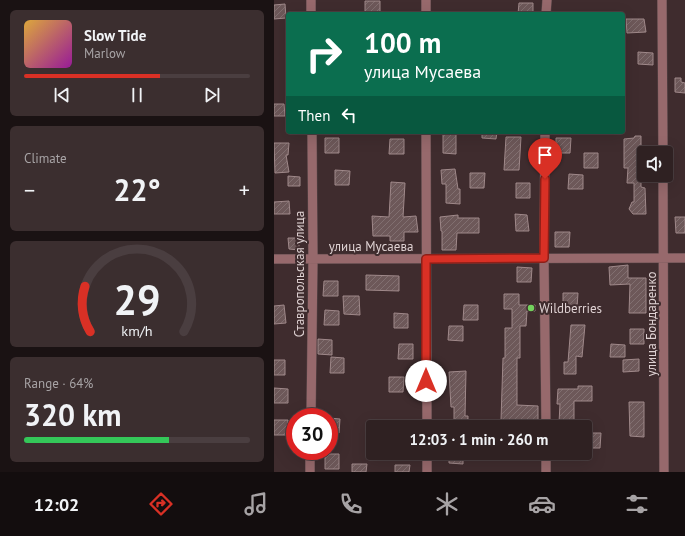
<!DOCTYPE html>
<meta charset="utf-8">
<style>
:root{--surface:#2f2122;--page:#3b2e2f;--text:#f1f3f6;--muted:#a7a3a5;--line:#4a3e40;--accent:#d93025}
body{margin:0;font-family:"PT Sans",sans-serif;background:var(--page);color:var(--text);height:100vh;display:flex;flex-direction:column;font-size:15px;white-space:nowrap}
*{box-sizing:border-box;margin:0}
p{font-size:13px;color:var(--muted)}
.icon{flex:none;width:22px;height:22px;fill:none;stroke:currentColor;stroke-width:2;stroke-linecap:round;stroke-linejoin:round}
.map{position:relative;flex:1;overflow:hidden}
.sheet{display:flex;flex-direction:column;gap:10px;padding:10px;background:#1a1213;width:274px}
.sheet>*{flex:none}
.top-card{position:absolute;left:12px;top:12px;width:339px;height:122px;border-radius:4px;box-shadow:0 4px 16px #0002,0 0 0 1px var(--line);background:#0b6e4f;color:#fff;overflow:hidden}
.buttons{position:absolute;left:363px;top:146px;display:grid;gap:8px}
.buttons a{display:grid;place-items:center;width:36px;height:36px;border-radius:4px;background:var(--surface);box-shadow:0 4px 16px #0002,0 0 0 1px var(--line);font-size:20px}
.speed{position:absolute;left:12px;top:408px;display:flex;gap:8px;font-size:20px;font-weight:700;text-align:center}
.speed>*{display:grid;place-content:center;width:52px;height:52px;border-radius:50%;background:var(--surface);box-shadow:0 4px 16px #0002,0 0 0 1px var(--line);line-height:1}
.speed .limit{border:6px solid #d22;background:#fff;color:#111}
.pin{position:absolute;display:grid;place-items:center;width:34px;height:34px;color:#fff;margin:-41px -17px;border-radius:50% 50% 50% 0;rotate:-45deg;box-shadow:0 0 4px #0007}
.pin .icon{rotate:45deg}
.me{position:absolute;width:44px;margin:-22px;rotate:0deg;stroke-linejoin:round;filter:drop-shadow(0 0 3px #0008)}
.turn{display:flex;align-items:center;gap:14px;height:84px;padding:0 12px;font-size:18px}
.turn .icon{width:52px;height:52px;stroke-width:2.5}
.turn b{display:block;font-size:28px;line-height:34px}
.then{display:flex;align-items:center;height:38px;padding:0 12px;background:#0003;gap:8px;font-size:15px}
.big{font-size:30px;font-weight:800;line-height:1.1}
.sheet .card{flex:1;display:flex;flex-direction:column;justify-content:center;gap:6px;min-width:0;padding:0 14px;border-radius:6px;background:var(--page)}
.sheet .dial{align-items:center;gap:0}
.dial svg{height:104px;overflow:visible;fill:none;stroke:var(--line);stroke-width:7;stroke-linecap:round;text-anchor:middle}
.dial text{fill:var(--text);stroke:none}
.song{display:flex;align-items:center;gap:12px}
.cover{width:48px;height:48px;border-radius:6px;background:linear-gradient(135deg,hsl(40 70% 55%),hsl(300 70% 35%))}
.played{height:4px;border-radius:2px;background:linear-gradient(90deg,var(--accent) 60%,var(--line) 60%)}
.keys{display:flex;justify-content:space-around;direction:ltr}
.heat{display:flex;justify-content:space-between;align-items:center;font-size:22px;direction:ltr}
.charge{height:6px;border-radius:3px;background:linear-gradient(90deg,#34c759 64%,var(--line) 0)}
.trip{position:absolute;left:92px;top:420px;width:226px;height:40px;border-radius:4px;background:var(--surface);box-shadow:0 4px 16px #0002,0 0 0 1px var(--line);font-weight:800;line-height:40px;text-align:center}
.tabs{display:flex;height:64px;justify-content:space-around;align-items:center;background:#130d0e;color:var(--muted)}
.tabs .icon{width:28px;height:28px}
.tabs .on{color:var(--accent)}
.tabs b{font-size:18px;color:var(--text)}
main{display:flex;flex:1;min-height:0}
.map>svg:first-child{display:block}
.building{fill:url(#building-hatch);stroke:#a0898a}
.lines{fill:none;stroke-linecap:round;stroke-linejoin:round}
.minor-casing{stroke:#5c4a4c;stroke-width:10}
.minor{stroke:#97696c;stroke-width:9}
.route-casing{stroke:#8d1f18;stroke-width:10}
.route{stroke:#d93025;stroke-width:7}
.poi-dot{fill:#73d25d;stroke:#3f2c2e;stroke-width:1.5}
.labels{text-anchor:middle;stroke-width:4;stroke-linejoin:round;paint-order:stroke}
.street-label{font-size:13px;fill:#dfd2d3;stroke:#3f2c2e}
.poi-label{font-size:13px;fill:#dfd2d3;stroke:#3f2c2e;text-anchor:start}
</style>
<main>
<section class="sheet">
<div class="card">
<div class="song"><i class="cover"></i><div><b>Slow Tide</b><p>Marlow</p></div></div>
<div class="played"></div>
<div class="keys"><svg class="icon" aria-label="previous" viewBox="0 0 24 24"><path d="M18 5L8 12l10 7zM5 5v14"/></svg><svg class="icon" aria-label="pause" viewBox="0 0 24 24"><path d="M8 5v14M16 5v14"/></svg><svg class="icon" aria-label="next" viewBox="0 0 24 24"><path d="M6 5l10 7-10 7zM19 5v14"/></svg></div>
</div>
<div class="card"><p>Climate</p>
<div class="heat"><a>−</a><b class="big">22°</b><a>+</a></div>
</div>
<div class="card dial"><svg viewBox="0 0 100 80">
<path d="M14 69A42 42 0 1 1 86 69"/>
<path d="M14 69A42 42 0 0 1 10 34" stroke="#d93025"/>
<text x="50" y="56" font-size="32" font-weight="700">29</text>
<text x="50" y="72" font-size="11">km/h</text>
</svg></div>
<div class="card"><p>Range · 64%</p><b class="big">320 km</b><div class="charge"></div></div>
</section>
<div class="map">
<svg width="411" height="472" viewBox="0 0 411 472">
<defs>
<pattern id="building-hatch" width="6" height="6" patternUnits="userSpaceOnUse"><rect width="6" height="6" fill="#6d5859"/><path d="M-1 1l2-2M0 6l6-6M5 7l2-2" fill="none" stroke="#816f70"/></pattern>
</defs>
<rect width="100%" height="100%" fill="#3f2c2e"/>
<path class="building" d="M91,1H106V14H91Z
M245,3H259V14H244Z
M11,4L12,18L0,19V5Z
M352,19H370L372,32L353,33Z
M364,52L379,53V65L364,64Z
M401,78H407V82L411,83V93L401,92Z
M0,104H10L11,116H0Z
M169,132H182V154L169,153Z
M208,132H223L222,139L208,138Z
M361,136H367V187L371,188L372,214H359L355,209L358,202H360V183H353L354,168H350V139L360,138Z
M232,137H247L245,170H230Z
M51,138H65V153H51Z
M282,138H297L296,153H282Z
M116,139H130V154H115Z
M0,143H15L14,155H12L15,172L1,173Z
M310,153H324V168H310Z
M181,169L184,189H186V204L172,203V184H168L167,170Z
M61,170L76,171L75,185H61Z
M196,173H211L210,188H196Z
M295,174L309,175V189H294Z
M14,176L26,177V186H14Z
M117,182L131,183L129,217L142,216L144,232H130V241H116V236H99L98,216L115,217Z
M242,183H256V198H242Z
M15,201L16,214H0V202Z
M241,214L253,215L255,231H242Z
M184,215V218H205V233H183L182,250H168V231H167L166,217Z
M401,217H411V233H402Z
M281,232H296L295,247H281Z
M14,238H25V250L15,249Z
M354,265V278H372V313H355L356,284L336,285L335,267Z
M243,267L258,268L257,282H243Z
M92,275L125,276V291L92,290Z
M50,281H64V296H49Z
M289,293H304L303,308H289Z
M230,294H245V305H261V311H253L252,326H246V358H243V405L264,406V421L227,420L229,358H231V328H238V309H230Z
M69,296H85L86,315L70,314Z
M10,305L12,323L0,324V306Z
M190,305H204V320H189Z
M51,310L65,311V325H50Z
M120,313L134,314V328H120Z
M297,325H311L308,357L302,356V374H290V362H294Z
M175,326H189V341L174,340Z
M356,329H370V344H356Z
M44,339L58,340V355L44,354Z
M125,344H139V359H124Z
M337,344L351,345V357H336Z
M57,357L70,358V373H56Z
M365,359V371L349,372V360Z
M0,360H11V375H0Z
M192,371L191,416H194V427H180V407H177L175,372Z
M115,377H130L129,392H115Z
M304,386H318V401H300V423H285L286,404H283L284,389H304Z
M0,388L14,389V403H0Z
M355,402H370V437L356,436Z
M55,418L66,419L65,433H55Z
M0,420H14L13,435H0Z
M312,433H327L326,448H312Z
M175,453H189V464L175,463Z
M51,454H65V469H51Z
M78,464H93L92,472H78Z
M121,465H136L135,472H121Z"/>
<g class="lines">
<defs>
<path id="minor" d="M37,0V14
M152,0V14
M388,0L389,153
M272,14L273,0
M152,132L153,427
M271,132L270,258L272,427
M389,175L390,472
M0,259L411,258
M37,417L39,259L38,132
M153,453V472
M272,453V472
M36,472V451"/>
</defs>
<use href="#minor" class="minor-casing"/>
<use href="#minor" class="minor"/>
</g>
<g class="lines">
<defs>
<path id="route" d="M152,381V259L270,258L271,179"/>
</defs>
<use href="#route" class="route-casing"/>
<use href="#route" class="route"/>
</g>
<circle class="poi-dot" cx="257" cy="308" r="4"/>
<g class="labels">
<g class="street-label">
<text x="97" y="251">улица Мусаева</text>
<text transform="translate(25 274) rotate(-90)" y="5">Ставропольская улица</text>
<text transform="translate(377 324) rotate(-90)" y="5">улица Бондаренко</text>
</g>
<g class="poi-label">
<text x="265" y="313">Wildberries</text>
</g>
</g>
</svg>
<div class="buttons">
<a><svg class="icon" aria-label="sound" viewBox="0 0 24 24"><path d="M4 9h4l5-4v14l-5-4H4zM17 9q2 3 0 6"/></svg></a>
</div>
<div class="speed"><div class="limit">30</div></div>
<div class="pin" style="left:271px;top:179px;background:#d93025"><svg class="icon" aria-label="arrive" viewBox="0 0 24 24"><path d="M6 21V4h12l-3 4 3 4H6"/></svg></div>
<svg class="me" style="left:152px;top:381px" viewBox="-20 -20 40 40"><circle r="19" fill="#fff"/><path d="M0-13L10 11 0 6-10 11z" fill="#d93025"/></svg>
<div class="trip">12:03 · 1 min · 260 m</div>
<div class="top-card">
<div class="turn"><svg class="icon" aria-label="right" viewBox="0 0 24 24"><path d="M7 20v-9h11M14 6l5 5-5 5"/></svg><div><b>100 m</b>улица Мусаева</div></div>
<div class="then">Then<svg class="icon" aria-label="left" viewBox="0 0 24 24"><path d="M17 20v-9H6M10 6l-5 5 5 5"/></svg></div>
</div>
</div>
</main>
<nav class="tabs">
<b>12:02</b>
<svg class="icon on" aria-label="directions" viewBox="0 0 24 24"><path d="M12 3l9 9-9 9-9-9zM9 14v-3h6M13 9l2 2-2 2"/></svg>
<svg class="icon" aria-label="music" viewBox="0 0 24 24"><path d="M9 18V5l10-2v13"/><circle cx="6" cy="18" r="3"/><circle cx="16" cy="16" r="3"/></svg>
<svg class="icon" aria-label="phone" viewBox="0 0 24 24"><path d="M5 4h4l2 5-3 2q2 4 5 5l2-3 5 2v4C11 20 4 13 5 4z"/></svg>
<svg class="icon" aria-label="climate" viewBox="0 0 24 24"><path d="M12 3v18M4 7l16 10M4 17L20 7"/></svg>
<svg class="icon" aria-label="car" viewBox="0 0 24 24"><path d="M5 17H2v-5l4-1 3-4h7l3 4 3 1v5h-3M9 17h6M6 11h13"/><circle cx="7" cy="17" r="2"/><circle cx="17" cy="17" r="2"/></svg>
<svg class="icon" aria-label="filters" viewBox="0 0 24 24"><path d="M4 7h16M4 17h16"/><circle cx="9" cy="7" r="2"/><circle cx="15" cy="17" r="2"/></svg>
</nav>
